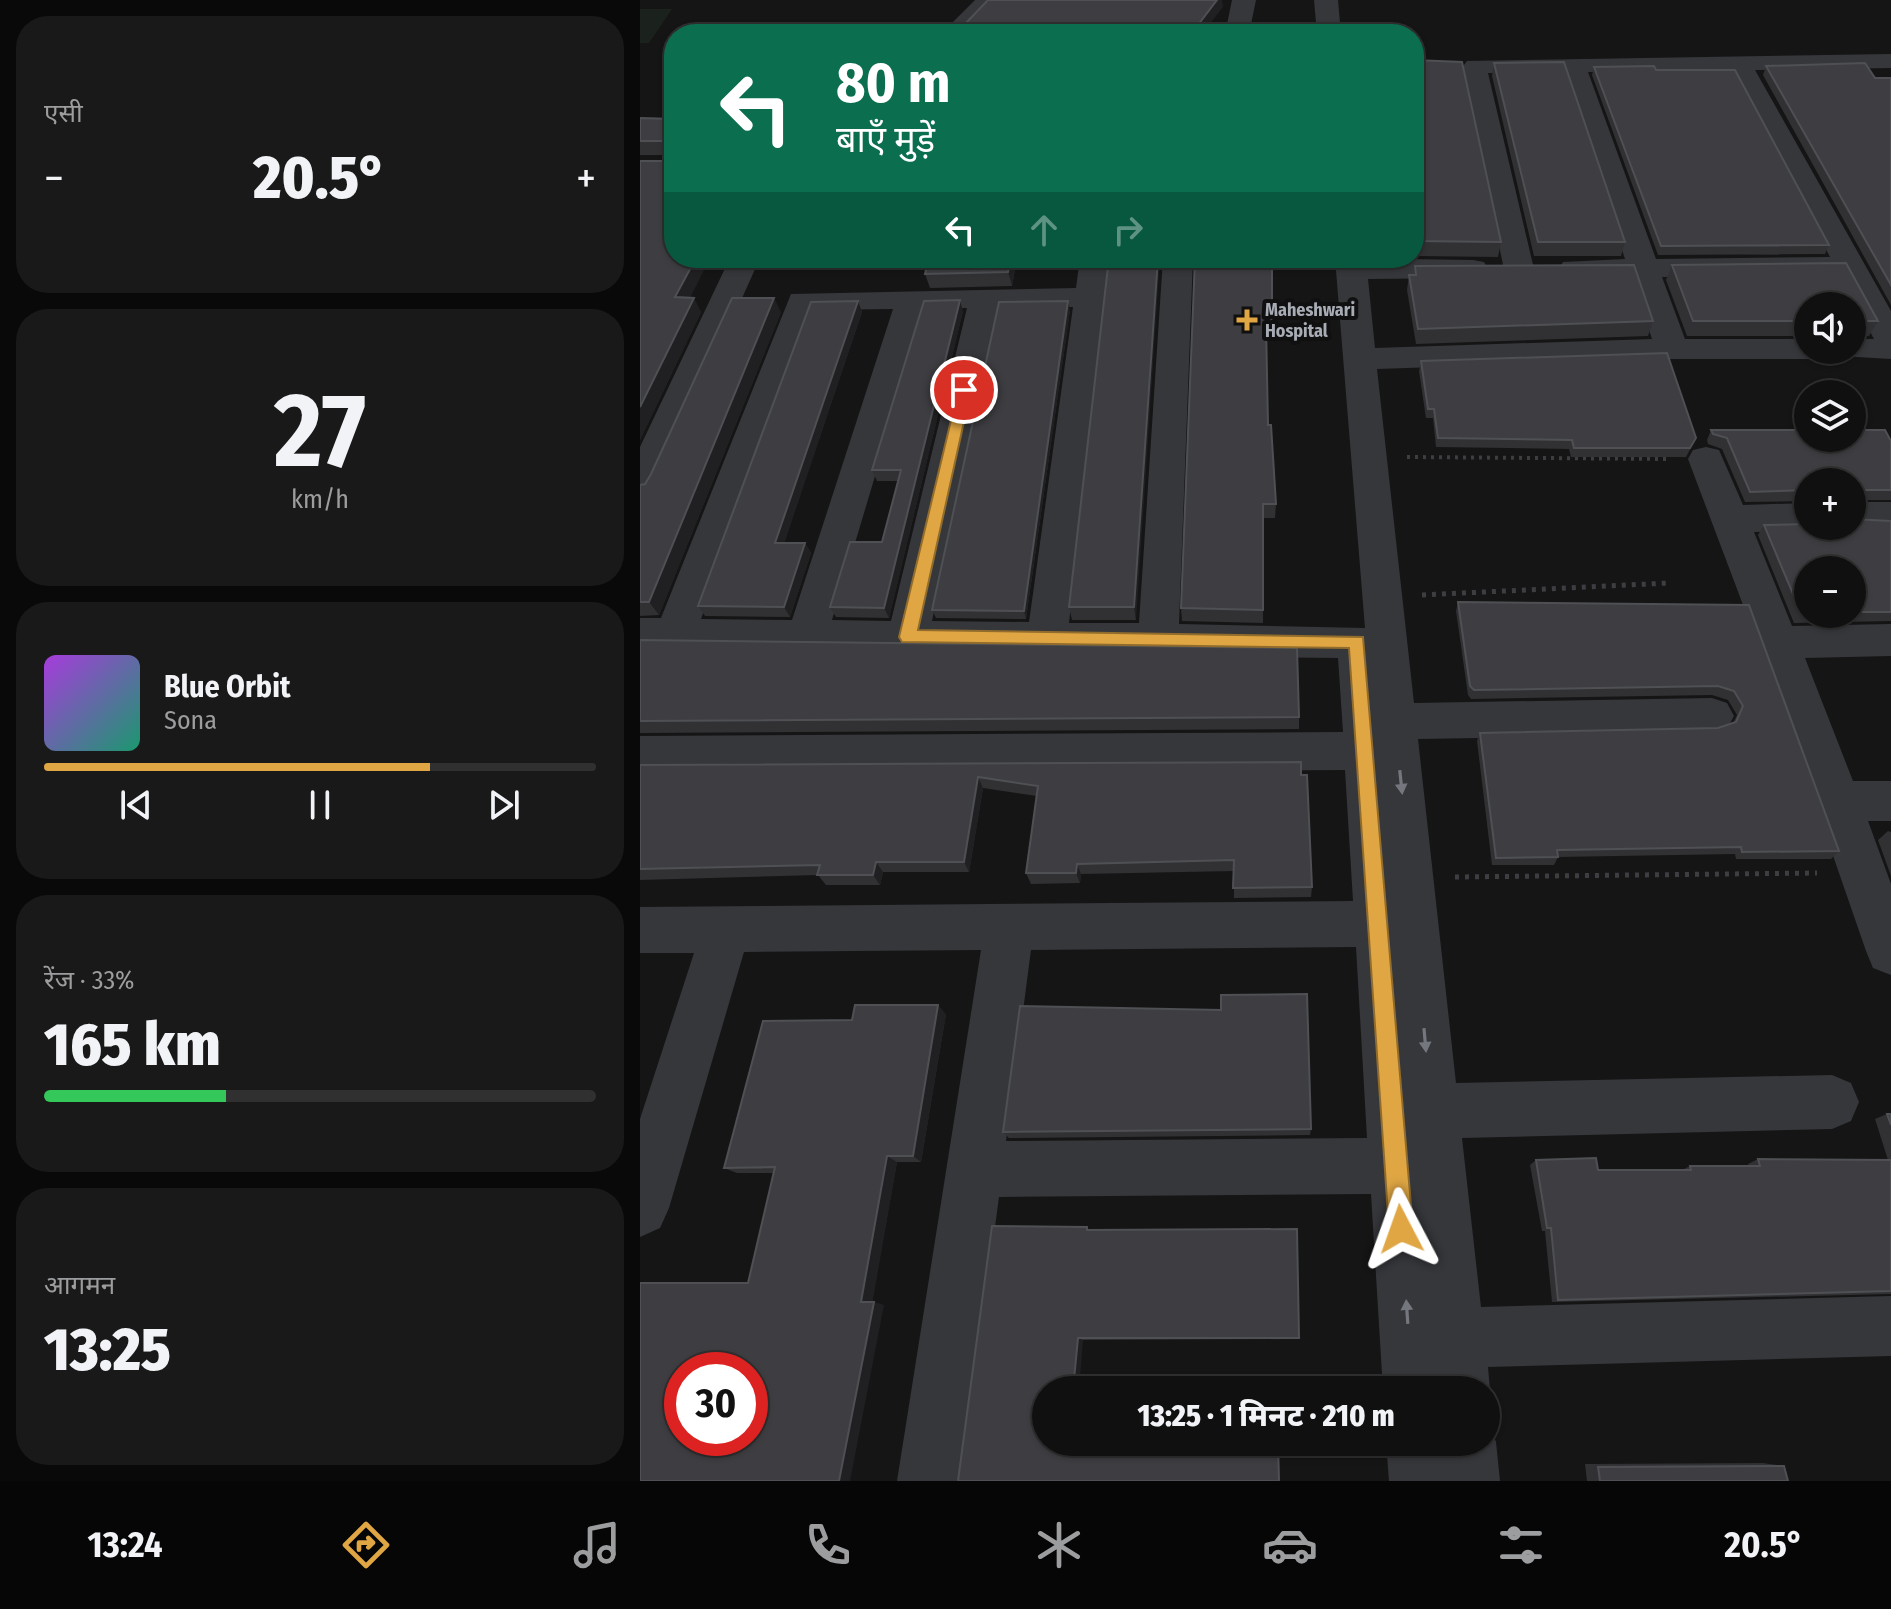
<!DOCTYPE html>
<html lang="hi">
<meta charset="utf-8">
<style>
:root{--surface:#101010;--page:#191919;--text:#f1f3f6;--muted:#9c9d9f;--line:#303030;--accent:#dfa643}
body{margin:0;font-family:"Fira Sans Condensed","Noto Sans Devanagari",sans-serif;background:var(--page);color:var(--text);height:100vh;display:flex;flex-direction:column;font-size:30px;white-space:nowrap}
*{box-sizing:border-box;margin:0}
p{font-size:26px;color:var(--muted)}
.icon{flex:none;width:44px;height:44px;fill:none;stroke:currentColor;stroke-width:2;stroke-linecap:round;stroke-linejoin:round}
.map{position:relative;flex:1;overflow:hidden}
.side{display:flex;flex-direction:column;gap:16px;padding:16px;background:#090909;width:640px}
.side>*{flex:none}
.guide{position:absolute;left:24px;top:24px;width:760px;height:244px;border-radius:32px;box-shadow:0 2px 6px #0004,0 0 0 2px var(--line);background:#0b6e4f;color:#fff;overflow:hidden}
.controls{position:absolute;left:1154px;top:292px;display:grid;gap:16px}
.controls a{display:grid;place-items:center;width:72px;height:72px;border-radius:50%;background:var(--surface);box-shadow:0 2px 6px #0004,0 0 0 2px var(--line);font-size:40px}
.speed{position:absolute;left:24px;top:1352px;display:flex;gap:16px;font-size:40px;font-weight:700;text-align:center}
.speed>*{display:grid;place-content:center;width:104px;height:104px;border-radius:50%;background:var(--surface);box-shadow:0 2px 6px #0004,0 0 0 2px var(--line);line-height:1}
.speed .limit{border:12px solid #d22;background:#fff;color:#111}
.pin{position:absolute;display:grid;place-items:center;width:68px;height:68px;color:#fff;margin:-34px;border:4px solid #fff;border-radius:50%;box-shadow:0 2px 8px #0007}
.me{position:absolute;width:88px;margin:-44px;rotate:356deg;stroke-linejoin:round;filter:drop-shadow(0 0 6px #0008)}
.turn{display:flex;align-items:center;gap:28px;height:168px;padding:0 40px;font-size:36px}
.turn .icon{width:104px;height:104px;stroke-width:2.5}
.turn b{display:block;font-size:56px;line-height:68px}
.lanes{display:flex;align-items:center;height:76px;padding:0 40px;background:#0003;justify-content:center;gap:40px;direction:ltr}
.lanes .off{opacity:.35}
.big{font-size:60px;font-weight:800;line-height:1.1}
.side .tile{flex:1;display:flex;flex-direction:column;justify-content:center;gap:12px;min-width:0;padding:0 28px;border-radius:32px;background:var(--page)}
.side .dial{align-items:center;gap:0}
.dial b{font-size:104px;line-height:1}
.song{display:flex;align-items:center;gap:24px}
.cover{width:96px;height:96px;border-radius:12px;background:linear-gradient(135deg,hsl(280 70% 55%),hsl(160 70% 35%))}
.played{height:8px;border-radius:4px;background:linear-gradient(90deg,var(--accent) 70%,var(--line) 70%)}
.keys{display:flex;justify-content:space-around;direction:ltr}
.heat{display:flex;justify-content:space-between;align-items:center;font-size:44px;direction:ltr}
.charge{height:12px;border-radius:6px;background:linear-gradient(90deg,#34c759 33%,var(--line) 0)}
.trip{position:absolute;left:392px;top:1376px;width:468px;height:80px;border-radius:40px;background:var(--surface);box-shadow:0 2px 6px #0004,0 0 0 2px var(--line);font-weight:800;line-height:80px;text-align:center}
.tabs{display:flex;height:128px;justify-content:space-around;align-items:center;background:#060606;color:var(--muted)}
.tabs .icon{width:56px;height:56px}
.tabs .selected{color:var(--accent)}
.tabs b{font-size:36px;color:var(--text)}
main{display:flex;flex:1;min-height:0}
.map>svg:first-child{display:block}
.green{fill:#1b211c}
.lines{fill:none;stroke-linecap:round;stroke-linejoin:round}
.path-far1{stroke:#3c3e42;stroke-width:4;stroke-dasharray:3 5;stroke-linecap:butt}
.path{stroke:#3c3e42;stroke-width:5;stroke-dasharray:4 6;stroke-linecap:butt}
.minor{fill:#36373b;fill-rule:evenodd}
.wall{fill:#313134;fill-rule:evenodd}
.shaded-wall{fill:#202022}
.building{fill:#3e3e42;stroke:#4e5054;stroke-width:2;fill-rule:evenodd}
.oneway{fill:#75777e}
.route{fill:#dfa643;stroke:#916c2c;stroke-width:2}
.poi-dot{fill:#dfa643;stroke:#101011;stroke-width:3}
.labels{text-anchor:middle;stroke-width:8;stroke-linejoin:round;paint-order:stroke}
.far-poi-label{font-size:18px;font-weight:bold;fill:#a8acb5;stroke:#101011;text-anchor:start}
</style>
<main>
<section class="side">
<div class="tile"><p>एसी</p>
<div class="heat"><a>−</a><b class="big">20.5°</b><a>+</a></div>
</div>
<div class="tile dial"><b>27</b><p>km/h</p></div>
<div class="tile">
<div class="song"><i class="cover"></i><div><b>Blue Orbit</b><p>Sona</p></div></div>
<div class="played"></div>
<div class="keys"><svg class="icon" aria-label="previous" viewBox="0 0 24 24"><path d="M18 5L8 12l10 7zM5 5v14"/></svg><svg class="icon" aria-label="pause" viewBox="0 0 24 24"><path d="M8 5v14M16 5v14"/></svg><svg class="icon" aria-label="next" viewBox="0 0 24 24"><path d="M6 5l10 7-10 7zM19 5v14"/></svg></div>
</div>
<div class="tile"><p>रेंज · 33%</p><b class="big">165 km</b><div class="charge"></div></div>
<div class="tile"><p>आगमन</p><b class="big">13:25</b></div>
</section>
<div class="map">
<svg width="1251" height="1481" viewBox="0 0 1251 1481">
<rect width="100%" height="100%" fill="#151516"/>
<path class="green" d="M0,9H32L9,43H0Z"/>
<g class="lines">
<path class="path-far1" d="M139,263H276L278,258
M767,457L1029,459"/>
<path class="path" d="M782,595L1029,583
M815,877L1177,873"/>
<path class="minor" d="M335,0H360L327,34H301Z
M592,0H616L609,34H585Z
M674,0H698L701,34H677Z
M1251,54V68L1115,70L1251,311V359L1200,356L1196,350H1212V339H1234L1200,275L1022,277L1045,339H1168V350H1184L1180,356L1168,359H1032L737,369L774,703L1072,698L1087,703L1094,716L1087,729L1072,734L778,739L816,1083L1192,1075L1211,1083L1219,1102L1211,1121L1192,1129L822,1138L841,1307L1251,1296V1356L848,1367L850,1390L846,1400V1390H743L731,1194L359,1197L321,1481H257L341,950L104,952L29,1208L20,1228L0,1237V1119L54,953H0V907L713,901L705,770L0,774V736L703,732L698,658L0,650V618H21L151,294L436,288L440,258H470L429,623H499L523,258H553L539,624L725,628L695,258L833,260L844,262L848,269L844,276L833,278L728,279L735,348L1012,339L992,278L923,276L919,269L923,262L985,259L923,72L848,73L894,269L890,276H868L864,269L821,69L827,61ZM1091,70L1190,257L1016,259L948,72ZM433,307L389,622L292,621L359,308ZM327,308L251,621L192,620L285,309ZM253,309L152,620L61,619L174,310ZM716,947L727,1138L366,1141L391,950Z
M90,258H120L18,486L13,495L0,499V447Z
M1066,447L1079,450L1103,505L1168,503V526H1182L1168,531L1114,532L1152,626L1251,624V656L1165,658L1213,781H1251V821H1228L1251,884V975L1233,968L1226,951L1143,711L1048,459L1053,450Z
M1212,502H1251V530L1200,526H1212Z
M847,1419L856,1442L860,1481H749L746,1442H846Z"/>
</g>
<path class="wall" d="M774,60L861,242L858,257L774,256Z
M854,63L985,242L981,256H894L852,76Z
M1126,66L1235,78H1251V305L1123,75Z
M954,67L1016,70L1189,245L1185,254L1018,255L952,75Z
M0,118L34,119L50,297L61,312L0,440L29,155H0Z
M289,258H377L372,286L290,288L285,274Z
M469,258L496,620H432L429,607Z
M632,258V339H626L628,425L636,504L635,518H623V623L542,621L541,608Z
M1206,263L1238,321L1229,336H1212V306H1168V336H1047L1026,280L1032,265Z
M775,266L1013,321L1008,336L776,344L767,290L769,275H774Z
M218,301L222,312L144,543H165L171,553L150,617L65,616L58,606Z
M430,310L386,619L296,618L292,610Z
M323,311L249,618L196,617L190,607L242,542L258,481H237L232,470Z
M141,312L19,615L0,616V485L5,484Z
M781,361L1056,438L1046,457H931L929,449L796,447L793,418H786L779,371Z
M1071,430L1251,441V500H1216V513L1212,519V482H1168V501L1105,502L1082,449L1068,444L1067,440Z
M1251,521V621L1154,623L1118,535L1124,525ZM1168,570H1212V614H1168Z
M818,602L1109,605L1199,851L1191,859H1096L1095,854L918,857L914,865H852L837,741L840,733L1078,728L1093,723L1097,715L1088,700L1072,695L831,699L828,695L816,611Z
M0,640L659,717V729L0,733Z
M0,765L661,775L672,887L671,897L594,898V871L441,874L440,883L391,884L386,873L397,796L343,788L329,872H243L240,885H186L178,875L0,880Z
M1248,831L1251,832V876L1238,840Z
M581,1010L671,1129L670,1135L369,1138L363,1132Z
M306,1014L281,1162H257L232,1302L244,1305L108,1283L134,1173H97L84,1168L212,1020Z
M1247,1114H1251V1294L912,1302L905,1231H902L890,1165L896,1160L958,1170H1042L1050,1166H1109L1108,1164L1118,1159L1248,1160L1235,1119Z
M451,1230L659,1338L658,1339L443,1340L406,1442L318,1481Z
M1123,1463L1144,1466L1148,1481H947L945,1464Z"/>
<path class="shaded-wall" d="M577,0H582L583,7L562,34H551Z
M56,258H70L43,312L35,297Z
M371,258H377L372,286L368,272Z
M518,258H520L496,620L494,607Z
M54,298L61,312L0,440V407Z
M134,298L141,312L19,615L9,602Z
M320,300L323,311L249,618L244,608Z
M218,301L222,312L141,553L135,543Z
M428,301L430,310L386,619L384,611Z
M165,543L171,553L150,617L144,607Z
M338,777L343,788L329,872L324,862Z
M236,862L243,872L240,885L233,875Z
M437,864L441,874L440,883L436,873Z
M298,1005L306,1014L281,1162L273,1156Z
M247,1156L257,1162L232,1305L221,1302Z
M234,1302L244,1305L210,1481H199Z
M438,1338L443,1340L439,1390H433Z"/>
<path class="building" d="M348,0H577L551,34H312L326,23Z
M774,60L822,62L861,242L774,241Z
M924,62L985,242H898L854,63Z
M1225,63L1235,78H1251V285L1126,66Z
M1014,66L1016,70H1095L1189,245L1021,246L954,67Z
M0,118L34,119V258H56L35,297L54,298L0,407V161H29V141H0Z
M289,258H371L368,272L285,274Z
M469,258H518L494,607H429Z
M555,258H632V325H626L628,425H631L636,504H623V610L541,608Z
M1206,263L1238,321H1212V306H1168V321H1053L1032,265Z
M994,265L1013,321L778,329L769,275H776L775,266Z
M92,298H134L9,602H0V485L5,484L11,474Z
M320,300L244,608L190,607L210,542H242L261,470H232L284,301Z
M218,301L135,543H165L144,607L58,606L171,302Z
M428,301L384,611L292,610L359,302Z
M1027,353L1056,438L1050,448H934L932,440L798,438L794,409H788L781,361Z
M1071,430H1168V438H1212V430H1245L1251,441V490H1216V513H1212V482H1168V490L1110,492L1087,438L1073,434Z
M1212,519L1251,521V612H1212V570H1168V613H1161L1124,525L1168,524V526H1212Z
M818,602L1109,605L1199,851L1102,852L1101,847L917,850L918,857L856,858L840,733L1078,728L1096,722L1103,706L1094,691L1078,686L834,690L830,686Z
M0,640L657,648L659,717L0,721Z
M661,762V775H667L672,887L593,888L594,860L437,864L436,873H386L398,786L338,777L324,862H236L233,875H177L180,865L0,869V765Z
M667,994L671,1129L363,1132L380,1006L581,1010V995Z
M215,1005H298L273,1156H247L221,1302H234L199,1481H0V1283H108L135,1167L84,1168L123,1021L212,1020ZM42,1370H110V1438H42Z
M1247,1114H1251V1125Z
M956,1158L958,1170H1051L1050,1166H1120L1118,1159L1251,1160V1291L918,1300L911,1228H907L896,1160Z
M352,1226L447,1227V1230L657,1229L659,1338H438L433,1390H406V1442H638L639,1481H318Z
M1144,1466L1148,1481H960L958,1467Z"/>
<defs><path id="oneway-solid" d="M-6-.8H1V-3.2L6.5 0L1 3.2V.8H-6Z" transform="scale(2)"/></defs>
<g class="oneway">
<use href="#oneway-solid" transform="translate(761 782) rotate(84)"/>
<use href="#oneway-solid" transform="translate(785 1040) rotate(85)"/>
<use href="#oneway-solid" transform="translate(767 1312) rotate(-94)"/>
</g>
<path class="route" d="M319,387L331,390L278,630L723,637L773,1229L770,1237L761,1241L753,1237L749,1229L709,648L262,642L259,637Z"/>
<path class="poi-dot" d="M603 308h8v8h8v8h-8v8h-8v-8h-8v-8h8z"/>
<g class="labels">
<g class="far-poi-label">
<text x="625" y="316">Maheshwari<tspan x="625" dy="21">Hospital</tspan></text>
</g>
</g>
</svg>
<div class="controls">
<a><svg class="icon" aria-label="sound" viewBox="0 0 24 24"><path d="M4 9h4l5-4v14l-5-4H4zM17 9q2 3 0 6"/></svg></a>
<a><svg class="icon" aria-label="layers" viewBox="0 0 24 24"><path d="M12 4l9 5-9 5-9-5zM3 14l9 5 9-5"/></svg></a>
<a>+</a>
<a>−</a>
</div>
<div class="speed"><div class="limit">30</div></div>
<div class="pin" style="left:324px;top:390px;background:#d93025"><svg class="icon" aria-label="arrive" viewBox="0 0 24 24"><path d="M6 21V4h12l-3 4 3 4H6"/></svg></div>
<svg class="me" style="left:761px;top:1229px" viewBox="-20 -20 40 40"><path d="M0-17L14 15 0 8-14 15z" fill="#dfa643" stroke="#fff" stroke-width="4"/></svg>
<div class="trip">13:25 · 1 मिनट · 210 m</div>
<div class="guide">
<div class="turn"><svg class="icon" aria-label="left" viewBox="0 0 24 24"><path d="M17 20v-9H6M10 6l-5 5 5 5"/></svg><div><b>80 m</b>बाएँ मुड़ें</div></div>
<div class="lanes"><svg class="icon" aria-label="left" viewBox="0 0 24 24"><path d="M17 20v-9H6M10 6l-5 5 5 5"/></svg><svg class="icon off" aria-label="ahead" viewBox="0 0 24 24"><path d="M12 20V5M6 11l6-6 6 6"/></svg><svg class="icon off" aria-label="right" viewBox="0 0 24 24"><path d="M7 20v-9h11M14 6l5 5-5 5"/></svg></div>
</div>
</div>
</main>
<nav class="tabs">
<b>13:24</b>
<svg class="icon selected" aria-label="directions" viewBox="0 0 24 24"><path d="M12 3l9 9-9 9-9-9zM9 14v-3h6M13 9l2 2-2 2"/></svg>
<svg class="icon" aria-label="music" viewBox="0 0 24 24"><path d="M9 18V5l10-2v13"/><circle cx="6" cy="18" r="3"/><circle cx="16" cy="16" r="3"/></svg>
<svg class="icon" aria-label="phone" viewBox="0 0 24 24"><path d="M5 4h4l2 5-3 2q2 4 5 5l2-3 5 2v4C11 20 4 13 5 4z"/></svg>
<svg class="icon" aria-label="climate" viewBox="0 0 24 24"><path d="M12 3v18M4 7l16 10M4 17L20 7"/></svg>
<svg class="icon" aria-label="car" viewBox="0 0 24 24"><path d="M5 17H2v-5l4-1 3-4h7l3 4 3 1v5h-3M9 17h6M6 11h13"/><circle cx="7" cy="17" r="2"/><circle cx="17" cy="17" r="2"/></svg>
<svg class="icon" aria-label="filters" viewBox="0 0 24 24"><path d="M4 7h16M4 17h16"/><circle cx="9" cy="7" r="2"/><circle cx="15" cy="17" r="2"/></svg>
<b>20.5°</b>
</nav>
